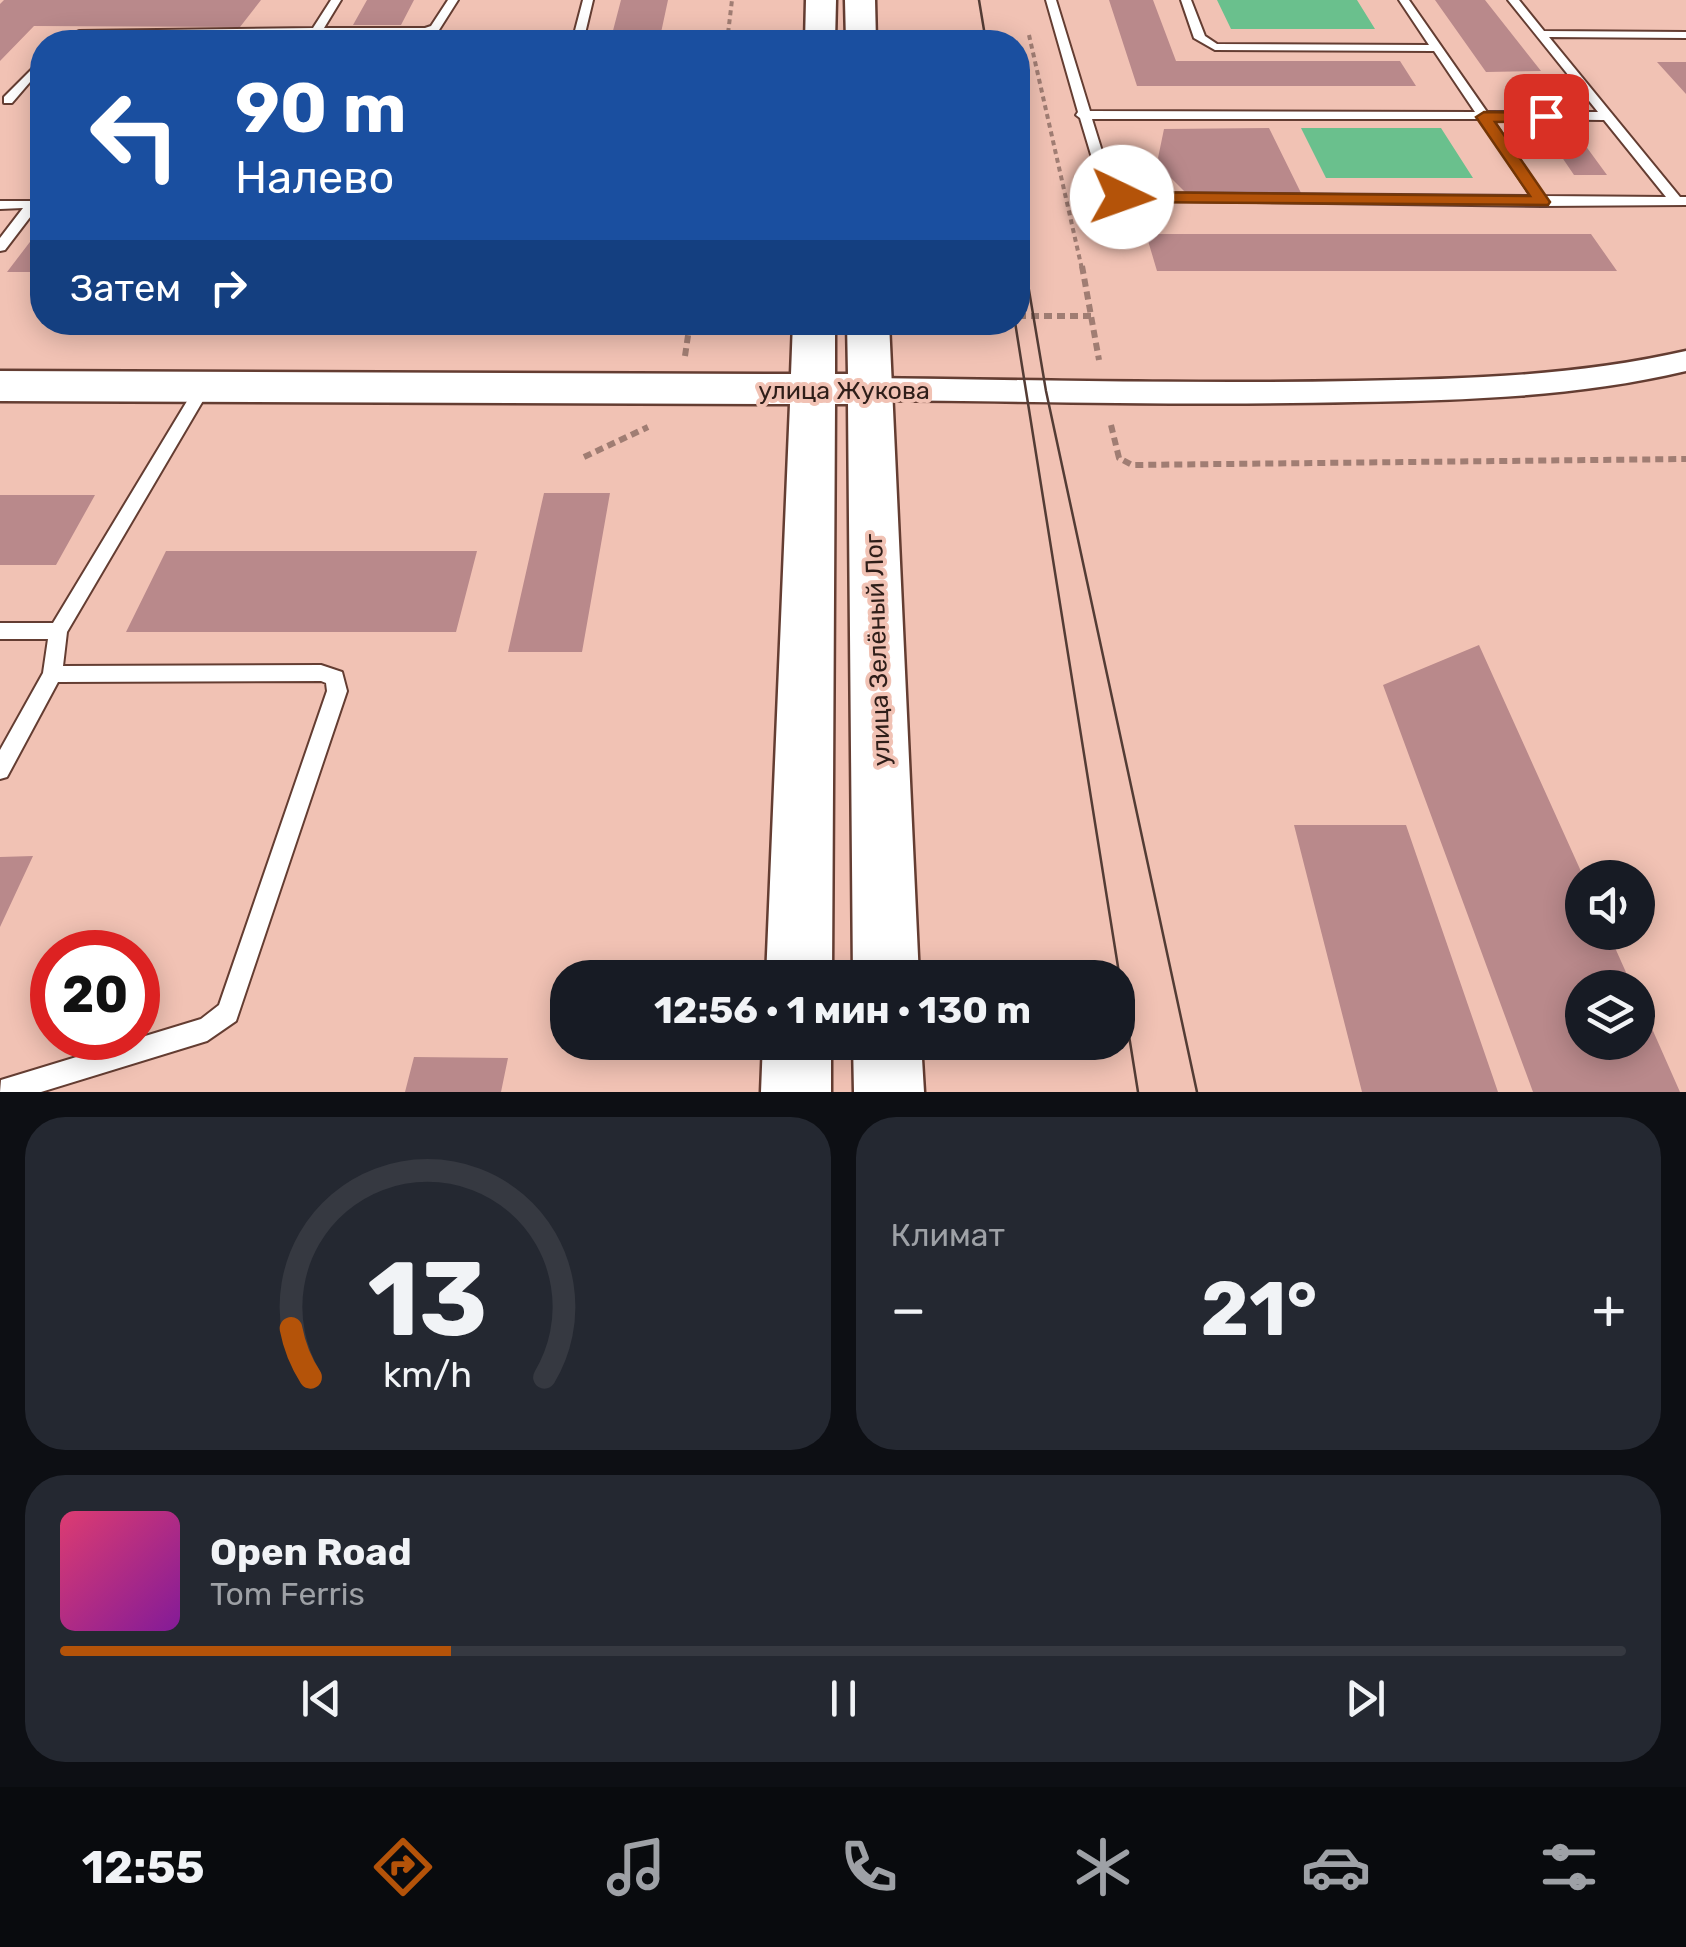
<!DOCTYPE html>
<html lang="ru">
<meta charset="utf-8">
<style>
:root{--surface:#171b24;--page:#242831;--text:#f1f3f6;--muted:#9ea1a6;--line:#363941;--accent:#b45309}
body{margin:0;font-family:Rubik,sans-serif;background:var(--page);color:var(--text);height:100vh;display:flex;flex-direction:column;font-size:38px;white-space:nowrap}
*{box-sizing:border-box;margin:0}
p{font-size:32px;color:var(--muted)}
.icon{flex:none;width:55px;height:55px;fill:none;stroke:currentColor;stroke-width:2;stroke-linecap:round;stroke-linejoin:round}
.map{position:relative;height:1092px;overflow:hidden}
.drawer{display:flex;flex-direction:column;gap:25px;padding:25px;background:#0d0f14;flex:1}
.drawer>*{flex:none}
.banner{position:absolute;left:30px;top:30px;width:1000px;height:305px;border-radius:40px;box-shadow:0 5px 25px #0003;background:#1a4fa0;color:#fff;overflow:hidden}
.tools{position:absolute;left:1565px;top:860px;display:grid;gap:20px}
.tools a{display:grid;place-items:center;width:90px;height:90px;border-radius:50%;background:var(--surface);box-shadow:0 5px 25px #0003;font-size:50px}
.speed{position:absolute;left:30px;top:930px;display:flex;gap:20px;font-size:50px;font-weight:700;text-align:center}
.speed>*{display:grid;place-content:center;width:130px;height:130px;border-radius:50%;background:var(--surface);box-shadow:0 5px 25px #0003;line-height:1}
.speed .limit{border:15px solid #d22;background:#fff;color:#111}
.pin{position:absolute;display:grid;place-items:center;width:85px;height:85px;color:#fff;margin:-42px;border-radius:20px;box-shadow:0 5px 15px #0006}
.me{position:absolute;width:110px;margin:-55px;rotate:93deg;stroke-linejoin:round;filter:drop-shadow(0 0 8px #0008)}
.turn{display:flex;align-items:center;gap:35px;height:210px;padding:0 40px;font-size:45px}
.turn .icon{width:130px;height:130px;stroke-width:2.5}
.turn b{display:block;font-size:70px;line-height:85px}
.then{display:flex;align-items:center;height:95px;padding:0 40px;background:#0003;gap:20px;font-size:38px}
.big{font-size:75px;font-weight:700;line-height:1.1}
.drawer .tile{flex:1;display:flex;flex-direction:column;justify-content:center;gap:15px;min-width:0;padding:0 35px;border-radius:40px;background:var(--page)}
.drawer .dial{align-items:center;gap:0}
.dial svg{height:260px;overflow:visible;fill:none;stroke:var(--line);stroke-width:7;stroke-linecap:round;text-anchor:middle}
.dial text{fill:var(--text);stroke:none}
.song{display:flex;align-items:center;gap:30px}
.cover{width:120px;height:120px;border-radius:15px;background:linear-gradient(135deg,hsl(340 70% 55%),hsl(290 70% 35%))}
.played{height:10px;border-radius:5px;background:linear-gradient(90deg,var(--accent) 25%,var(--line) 25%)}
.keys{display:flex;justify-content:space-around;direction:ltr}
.heat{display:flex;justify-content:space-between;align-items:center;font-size:55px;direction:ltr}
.drawer .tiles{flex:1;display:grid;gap:25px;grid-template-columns:1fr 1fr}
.tile:last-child{grid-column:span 2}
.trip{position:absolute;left:550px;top:960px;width:585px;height:100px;border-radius:40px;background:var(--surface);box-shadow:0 5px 25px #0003;font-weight:700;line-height:100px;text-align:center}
.menu{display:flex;height:160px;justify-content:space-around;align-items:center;background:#090b0e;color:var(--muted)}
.menu .icon{width:70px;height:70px}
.menu .selected{color:var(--accent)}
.menu b{font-size:45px;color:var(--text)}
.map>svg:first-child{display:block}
.green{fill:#6ac08d}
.building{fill:#b9898b}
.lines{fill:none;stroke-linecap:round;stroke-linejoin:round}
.lane-casing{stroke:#643d32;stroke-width:4}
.street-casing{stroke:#643d32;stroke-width:5}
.secondary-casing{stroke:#643d32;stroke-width:5}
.path-far1{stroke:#a07d73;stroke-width:4;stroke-dasharray:5 4;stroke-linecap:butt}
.path{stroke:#a07d73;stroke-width:6;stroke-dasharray:8 5;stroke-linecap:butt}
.lane{fill:#fff;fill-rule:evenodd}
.street{fill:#fff;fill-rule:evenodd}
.secondary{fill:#fff;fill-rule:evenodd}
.tram{stroke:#533c35;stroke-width:2.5}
.route{fill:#b45309;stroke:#753606;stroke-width:2.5}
.labels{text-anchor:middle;stroke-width:8;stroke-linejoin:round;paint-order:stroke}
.street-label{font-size:25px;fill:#2f1e19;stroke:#f1c2b4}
</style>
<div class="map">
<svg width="1686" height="1092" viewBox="0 0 1686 1092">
<rect width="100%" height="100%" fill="#f1c2b4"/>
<path class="green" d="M1217,0H1357L1375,29H1231Z
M1301,128H1441L1473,178H1326Z"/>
<path class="building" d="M4,0H261L240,27L34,26L0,61V4Z
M367,0H414L401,25H353Z
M621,0H668L659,42H610Z
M1109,0H1153L1176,61H1400L1416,86H1137Z
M1435,0H1485L1541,71L1486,72Z
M1657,62H1686V94Z
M1269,128L1302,195L1189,196L1164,171L1158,158L1164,129Z
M1553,144L1585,145L1607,175H1574Z
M36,234H42V272H7Z
M1146,234H1591L1617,271H1157Z
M544,493H610L582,652H508Z
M0,495H95L56,565H0Z
M166,551H477L456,632H126Z
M1479,645L1584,878L1582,932H1608L1633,988H1582V1042H1638V997L1680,1092H1533L1383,685Z
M1294,825H1406L1498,1092H1362Z
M33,856L0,927V857Z
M414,1057L508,1058L501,1092H405Z"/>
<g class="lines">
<defs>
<path id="lane" d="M331,0H341L324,28H425L431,26L448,0H458L439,30L426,34L81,37L68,42H54L79,31L313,28Z
M583,0H593L583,42H572Z
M1046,0H1056L1090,111L1475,112L1434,51L1215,50L1194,38L1181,0H1191L1205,36L1217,44L1429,45L1399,0H1409L1487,112H1598L1508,0H1519L1544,31L1686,32V38L1549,37L1680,197H1686V205L1542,206L1118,200L1098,178L1080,118L1076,115L1078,112ZM1092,119H1480L1531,196L1126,193L1110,177ZM1492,119L1604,120L1666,197L1544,196Z
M42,59V68L12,103H4V97Z
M0,201H42V207L37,208L5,250L0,251V238L23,208L0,209Z
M203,382L211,387L67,632L63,666L321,665L342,672L347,691L236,1021L207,1041L41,1092H0L1,1080L201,1019L219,1005L327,691L326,683L321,681L58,682L7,777L0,779V750L43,673L48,639H0V623H53L198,383Z"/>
<path id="street" d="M1686,351V371C1577,397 1466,400 1355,402C1193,406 1032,401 870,400L859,397L855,389L859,381L870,378C1032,380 1193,384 1355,381C1466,379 1577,376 1686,351Z"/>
<path id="secondary" d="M806,0H836L835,42H805Z
M845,0H875L876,42H846Z
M793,322H835V374H848L847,322H889L919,978H853L848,404H835L832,978H766L790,404L0,401V371L791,374Z
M763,1042H831V1092H761Z
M853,1042H921L924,1092H854Z"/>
</defs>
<use href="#lane" class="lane-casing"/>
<use href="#street" class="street-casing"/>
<use href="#secondary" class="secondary-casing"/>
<path class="path-far1" d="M1029,35L1082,269
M727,42L732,0"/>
<path class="path" d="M1082,266L1099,360
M1018,316H1093
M685,356L690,322
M1111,425L1119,458L1132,465L1686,459
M584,457L648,427"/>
<use href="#lane" class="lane"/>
<use href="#street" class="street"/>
<use href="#secondary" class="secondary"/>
<path class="tram" d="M979,0L986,42
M1018,225L1046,391L1197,1092
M1015,322L1138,1092"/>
</g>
<path class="route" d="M1484,112L1551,113V120L1546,121L1495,122L1550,202L1548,205L1122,202L1114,197L1122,192L1530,196L1476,117Z"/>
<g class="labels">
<g class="street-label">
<text x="844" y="399">улица Жукова</text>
<text transform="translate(877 650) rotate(-92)" y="9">улица Зелёный Лог</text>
</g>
</g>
</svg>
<div class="tools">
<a><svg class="icon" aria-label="sound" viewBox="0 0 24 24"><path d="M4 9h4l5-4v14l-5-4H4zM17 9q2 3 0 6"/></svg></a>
<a><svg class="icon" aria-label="layers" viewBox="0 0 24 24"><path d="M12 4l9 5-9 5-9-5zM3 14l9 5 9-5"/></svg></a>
</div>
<div class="speed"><div class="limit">20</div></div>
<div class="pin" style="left:1546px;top:116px;background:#d93025"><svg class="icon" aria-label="arrive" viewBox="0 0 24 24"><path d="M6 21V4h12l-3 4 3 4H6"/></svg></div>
<svg class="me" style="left:1122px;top:197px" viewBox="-20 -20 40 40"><circle r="19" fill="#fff"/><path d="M0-13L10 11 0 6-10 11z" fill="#b45309"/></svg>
<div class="trip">12:56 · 1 мин · 130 m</div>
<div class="banner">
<div class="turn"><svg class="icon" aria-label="left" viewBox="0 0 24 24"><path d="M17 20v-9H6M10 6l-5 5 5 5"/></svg><div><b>90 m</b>Налево</div></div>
<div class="then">Затем<svg class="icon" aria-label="right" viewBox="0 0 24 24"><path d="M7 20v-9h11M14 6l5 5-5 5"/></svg></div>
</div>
</div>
<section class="drawer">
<div class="tiles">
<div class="tile dial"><svg viewBox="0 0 100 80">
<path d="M14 69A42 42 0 1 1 86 69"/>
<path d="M14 69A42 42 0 0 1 8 54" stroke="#b45309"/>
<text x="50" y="56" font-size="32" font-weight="700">13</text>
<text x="50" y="72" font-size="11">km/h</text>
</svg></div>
<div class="tile"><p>Климат</p>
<div class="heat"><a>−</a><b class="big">21°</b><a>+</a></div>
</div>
<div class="tile">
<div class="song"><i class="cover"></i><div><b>Open Road</b><p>Tom Ferris</p></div></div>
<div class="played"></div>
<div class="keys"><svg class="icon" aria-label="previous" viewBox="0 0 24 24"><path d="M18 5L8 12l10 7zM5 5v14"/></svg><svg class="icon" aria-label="pause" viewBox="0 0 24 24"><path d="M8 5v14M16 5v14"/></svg><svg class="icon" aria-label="next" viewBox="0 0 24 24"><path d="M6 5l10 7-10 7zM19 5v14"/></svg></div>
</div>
</div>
</section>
<nav class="menu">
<b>12:55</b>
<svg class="icon selected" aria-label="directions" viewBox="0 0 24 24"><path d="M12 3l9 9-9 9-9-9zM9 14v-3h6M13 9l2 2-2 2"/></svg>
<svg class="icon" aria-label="music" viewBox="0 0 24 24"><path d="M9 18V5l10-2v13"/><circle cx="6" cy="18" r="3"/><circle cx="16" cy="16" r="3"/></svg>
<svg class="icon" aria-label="phone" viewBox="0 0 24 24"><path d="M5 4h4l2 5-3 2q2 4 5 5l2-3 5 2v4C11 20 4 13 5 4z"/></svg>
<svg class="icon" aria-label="climate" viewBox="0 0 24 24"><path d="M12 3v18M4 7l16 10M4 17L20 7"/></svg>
<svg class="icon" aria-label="car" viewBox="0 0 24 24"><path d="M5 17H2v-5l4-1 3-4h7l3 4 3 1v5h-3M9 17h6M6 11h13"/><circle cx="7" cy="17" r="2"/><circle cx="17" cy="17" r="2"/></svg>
<svg class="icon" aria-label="filters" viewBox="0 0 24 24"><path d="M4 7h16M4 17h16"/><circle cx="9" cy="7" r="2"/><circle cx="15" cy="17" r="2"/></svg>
</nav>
